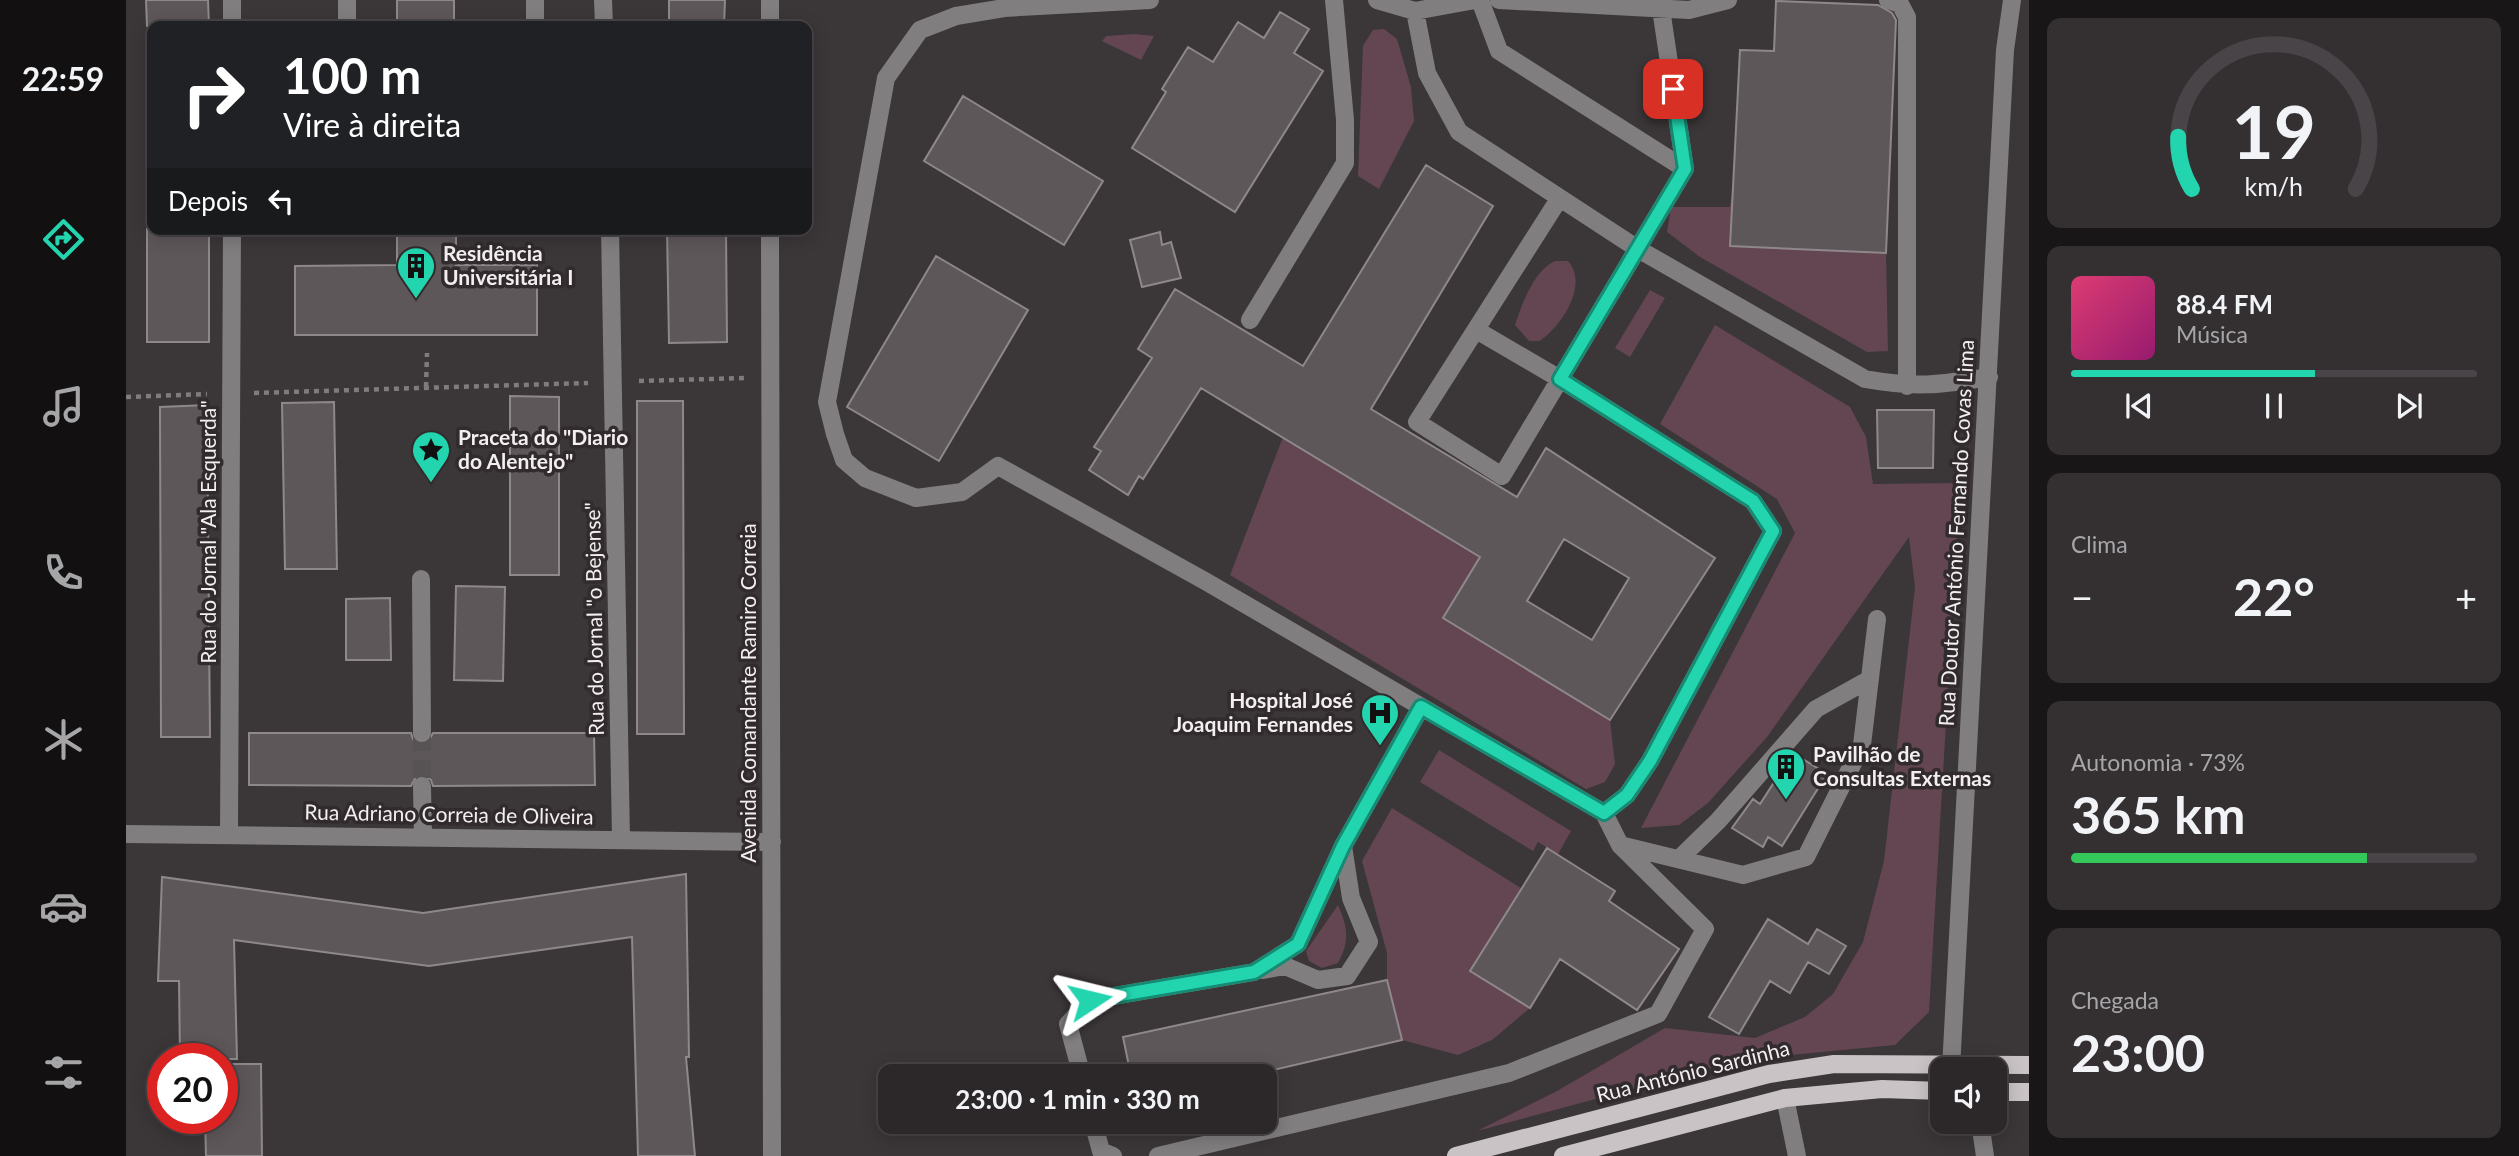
<!DOCTYPE html>
<html lang="pt">
<meta charset="utf-8">
<style>
:root{--surface:#2c282a;--page:#343032;--text:#f1f3f6;--muted:#a6a6a8;--line:#484447;--accent:#22d5af}
body{margin:0;font-family:Lato,sans-serif;background:var(--page);color:var(--text);height:100vh;display:flex;flex-direction:column;font-size:26px;white-space:nowrap}
*{box-sizing:border-box;margin:0}
p{font-size:23px;color:var(--muted)}
.icon{flex:none;width:38px;height:38px;fill:none;stroke:currentColor;stroke-width:2;stroke-linecap:round;stroke-linejoin:round}
.map{position:relative;flex:1;overflow:hidden}
.panel{display:flex;flex-direction:column;gap:18px;padding:18px;background:#181617;width:490px}
.panel>*{flex:none}
.banner{position:absolute;left:21px;top:21px;width:665px;height:214px;border-radius:14px;box-shadow:0 4px 18px #0003,0 0 0 2px var(--line);background:#202124;color:#fff;overflow:hidden}
.buttons{position:absolute;left:1804px;top:1057px;display:grid;gap:14px}
.buttons a{display:grid;place-items:center;width:77px;height:77px;border-radius:14px;background:var(--surface);box-shadow:0 4px 18px #0003,0 0 0 2px var(--line);font-size:35px}
.speed{position:absolute;left:21px;top:1043px;display:flex;gap:14px;font-size:35px;font-weight:700;text-align:center}
.speed>*{display:grid;place-content:center;width:91px;height:91px;border-radius:50%;background:var(--surface);box-shadow:0 4px 18px #0003,0 0 0 2px var(--line);line-height:1}
.speed .limit{border:10px solid #d22;background:#fff;color:#111}
.pin{position:absolute;display:grid;place-items:center;width:60px;height:60px;color:#fff;margin:-30px;border-radius:14px;box-shadow:0 4px 10px #0006}
.me{position:absolute;width:77px;margin:-38px;rotate:80deg;stroke-linejoin:round;filter:drop-shadow(0 0 5px #0008)}
.turn{display:flex;align-items:center;gap:24px;height:147px;padding:0 21px;font-size:32px}
.turn .icon{width:91px;height:91px;stroke-width:2.5}
.turn b{display:block;font-size:49px;line-height:60px}
.then{display:flex;align-items:center;height:66px;padding:0 21px;background:#0003;gap:14px;font-size:26px}
.big{font-size:52px;font-weight:700;line-height:1.1}
.panel .card{flex:1;display:flex;flex-direction:column;justify-content:center;gap:10px;min-width:0;padding:0 24px;border-radius:14px;background:var(--page)}
.panel .dial{align-items:center;gap:0}
.dial svg{height:182px;overflow:visible;fill:none;stroke:var(--line);stroke-width:7;stroke-linecap:round;text-anchor:middle}
.dial text{fill:var(--text);stroke:none}
.song{display:flex;align-items:center;gap:21px}
.cover{width:84px;height:84px;border-radius:10px;background:linear-gradient(135deg,hsl(340 70% 55%),hsl(320 70% 35%))}
.played{height:7px;border-radius:4px;background:linear-gradient(90deg,var(--accent) 60%,var(--line) 60%)}
.keys{display:flex;justify-content:space-around;direction:ltr}
.heat{display:flex;justify-content:space-between;align-items:center;font-size:38px;direction:ltr}
.charge{height:10px;border-radius:5px;background:linear-gradient(90deg,#34c759 73%,var(--line) 0)}
.trip{position:absolute;left:752px;top:1064px;width:399px;height:70px;border-radius:14px;background:var(--surface);box-shadow:0 4px 18px #0003,0 0 0 2px var(--line);font-weight:700;line-height:70px;text-align:center}
main{display:flex;flex:1;min-height:0}
.tabs{display:flex;flex-direction:column;width:126px;justify-content:space-around;align-items:center;background:#121011;color:var(--muted)}
.tabs .icon{width:49px;height:49px}
.tabs .active{color:var(--accent)}
.tabs b{font-size:32px;color:var(--text)}
.map>svg:first-child{display:block}
.green{fill:#634652}
.building{fill:#5e575a;stroke:#8f888b;stroke-width:2;fill-rule:evenodd}
.lines{fill:none;stroke-linecap:round;stroke-linejoin:round}
.minor-tunnel{stroke:#575254;stroke-width:18;stroke-dasharray:18 9;stroke-linecap:butt}
.path{stroke:#807b7d;stroke-width:4.5;stroke-dasharray:5 5;stroke-linecap:butt}
.minor{stroke:#817e7f;stroke-width:18}
.major{stroke:#cac3c6;stroke-width:18}
.route-casing{stroke:#168a72;stroke-width:18}
.route{stroke:#22d5af;stroke-width:12}
.labels{text-anchor:middle;stroke-width:7;stroke-linejoin:round;paint-order:stroke}
.poi-label{font-size:21px;font-weight:bold;fill:#f3eff1;stroke:#312b2e;text-anchor:start}
.street-label{font-size:21px;fill:#f3eff1;stroke:#312b2e}
</style>
<main>
<nav class="tabs">
<b>22:59</b>
<svg class="icon active" aria-label="directions" viewBox="0 0 24 24"><path d="M12 3l9 9-9 9-9-9zM9 14v-3h6M13 9l2 2-2 2"/></svg>
<svg class="icon" aria-label="music" viewBox="0 0 24 24"><path d="M9 18V5l10-2v13"/><circle cx="6" cy="18" r="3"/><circle cx="16" cy="16" r="3"/></svg>
<svg class="icon" aria-label="phone" viewBox="0 0 24 24"><path d="M5 4h4l2 5-3 2q2 4 5 5l2-3 5 2v4C11 20 4 13 5 4z"/></svg>
<svg class="icon" aria-label="climate" viewBox="0 0 24 24"><path d="M12 3v18M4 7l16 10M4 17L20 7"/></svg>
<svg class="icon" aria-label="car" viewBox="0 0 24 24"><path d="M5 17H2v-5l4-1 3-4h7l3 4 3 1v5h-3M9 17h6M6 11h13"/><circle cx="7" cy="17" r="2"/><circle cx="17" cy="17" r="2"/></svg>
<svg class="icon" aria-label="filters" viewBox="0 0 24 24"><path d="M4 7h16M4 17h16"/><circle cx="9" cy="7" r="2"/><circle cx="15" cy="17" r="2"/></svg>
</nav>
<div class="map">
<svg width="1903" height="1156" viewBox="0 0 1903 1156">
<rect width="100%" height="100%" fill="#3b3638"/>
<path class="green" d="M1258,29L1271,39L1285,87L1288,121L1253,189L1232,176L1237,46L1247,30Z
M1008,34L1028,36L1015,60L976,41L980,36Z
M1606,191L1604,246L1760,253L1762,351L1741,352L1574,257L1541,232L1545,207H1604Z
M1429,261H1442C1463,285 1436,325 1414,341H1403L1389,325C1396,304 1408,270 1429,261Z
M1524,290L1539,298L1504,357L1489,348Z
M1589,325L1724,407L1740,437L1747,484L1834,483L1803,1012L1769,1045L1614,1060L1351,1131L1431,1091L1539,1028L1629,1038L1679,1017L1707,994L1737,942L1758,861L1789,587L1783,537L1641,737L1582,803L1553,825L1515,828L1669,533L1651,499L1534,424Z
M1157,437L1354,557L1317,618L1484,720L1489,764L1479,782L1460,789L1104,575Z
M1313,750L1445,831L1432,854L1412,842L1407,851L1294,782Z
M1266,808L1395,888L1344,971L1404,1008L1366,1040L1332,1055L1276,1040L1261,980V953L1236,861Z
M1212,905C1222,928 1224,940 1212,963L1196,968L1183,961L1180,951Z"/>
<path class="building" d="M20,0H82L83,26H21Z
M271,0H328V26H271Z
M543,0H599L598,26H543Z
M1650,1L1752,5L1766,13L1770,20L1760,253L1604,246L1614,50L1648,51Z
M1154,12L1183,29L1168,53L1197,71L1109,212L1006,148L1040,92L1036,89L1062,47L1087,62L1112,22L1138,38Z
M837,96L977,181L938,245L798,161Z
M1300,165L1367,206L1245,409L1391,497L1420,448L1589,558L1484,720L1317,618L1354,557L1075,388L1017,479L1013,476L1002,495L963,470L975,451L968,447L1026,358L1012,349L1049,289L1177,366ZM1438,539L1503,578L1466,640L1401,601Z
M21,229H83V342H21Z
M271,229H330V265H411V335H169V266L271,265Z
M541,229H600L601,342L543,343Z
M1034,232L1036,245L1045,242L1055,278L1016,287L1004,240Z
M810,256L902,310L813,461L721,407Z
M384,396L433,397V575H384Z
M511,401H557L558,734H511Z
M208,402L211,569H159L156,403Z
M81,405L84,737H35L34,407Z
M1751,410H1808L1807,468H1752Z
M330,586L379,587L377,681L328,680Z
M264,598L265,660H220V599Z
M123,733H285L287,739L295,744L302,742L307,733H468L469,785L307,786L305,780L296,775L290,777L285,786L123,785Z
M1667,753L1701,774L1656,846L1642,837L1637,847L1606,828L1627,799L1634,804Z
M1421,848L1489,891L1483,901L1553,949L1511,1010L1434,959L1404,1008L1344,971Z
M560,874L563,1057H560L569,1156H512L506,937L303,966L108,940L111,1059H54L53,981H32L36,877L297,913Z
M1642,919L1682,944L1691,929L1720,946L1703,974L1682,962L1664,993L1644,981L1613,1034L1583,1017Z
M1261,980L1276,1040L1121,1076H1005L997,1037Z
M96,1064H135L136,1156H80L79,1118H96Z"/>
<g class="lines">
<path class="minor-tunnel" d="M296,733V786"/>
<path class="path" d="M513,381L619,378
M300,387L301,353
M128,393L462,383
M0,397L81,394"/>
<path class="minor" d="M477,0L478,26
M644,0V26
M1024,0L878,8L830,16L794,30L760,78L701,402L709,434L718,460L739,478L790,498L836,492L872,466L1079,581L1478,813L1501,795L1524,761L1647,531L1627,501L1434,379L1559,169L1373,51L1354,0
M1251,0L1289,11L1349,0
M1373,0L1563,10L1602,0
M1762,0L1774,4L1781,17V386
M1535,9L1559,169
M1289,11L1301,73L1333,132L1512,249L1739,379C1789,388 1814,385 1863,377
M106,26V0
M221,26V0
M409,26V0
M484,229L495,840
M644,229L646,1156
M1124,320L1219,163V120L1208,0
M1352,331L1434,379L1376,476L1291,422L1433,199
M295,579L296,733
M296,786L297,838
M0,834L646,842
M103,835L106,229
M1494,845L1617,875L1680,857L1736,745L1751,619
M1553,859L1592,821L1690,709L1744,679
M1137,970L1159,966L1192,980L1221,976L1243,942L1225,898L1217,846
M1825,1069L1879,50L1886,0
M956,1076L942,1024L964,1000L1128,972L1172,944L1217,846L1295,707
M1659,1098L1671,1156
M967,1122L975,1151L987,1156
M1854,1122L1859,1156
M1032,1156L1383,1073L1532,1014L1579,929L1494,845L1478,813"/>
<path class="major" d="M1869,1092H1903
M1330,1156L1643,1074L1708,1064L1903,1065
M1437,1156L1659,1098L1756,1089L1816,1091"/>
</g>
<g class="lines">
<defs>
<path id="route" d="M964,1000L1128,972L1172,944L1217,846L1295,707L1478,813L1501,795L1524,761L1647,531L1627,501L1434,379L1559,169L1547,89"/>
</defs>
<use href="#route" class="route-casing"/>
<use href="#route" class="route"/>
</g>
<defs>
<symbol id="building-pin" viewBox="-11 -11 22 30"><path d="M0 17L-7.5 6A9.5 9.5 0 1 1 7.5 6Z" fill="#22d5af" stroke="#312b2e"/><path d="M-4-6H4V6H1V3H-1V6H-4ZM-2.5-4.3h1.7v1.8h-1.7ZM.8-4.3h1.7v1.8H.8ZM-2.5-1h1.7V.8h-1.7ZM.8-1h1.7V.8H.8Z" fill="#111"/></symbol>
<symbol id="sight-pin" viewBox="-11 -11 22 30"><path d="M0 17L-7.5 6A9.5 9.5 0 1 1 7.5 6Z" fill="#22d5af" stroke="#312b2e"/><path d="M0-6L1.8-2.2L6-1.7L2.9 1.2L3.7 5.4L0 3.3L-3.7 5.4L-2.9 1.2L-6-1.7L-1.8-2.2Z" fill="#111"/></symbol>
<symbol id="hospital-pin" viewBox="-11 -11 22 30"><path d="M0 17L-7.5 6A9.5 9.5 0 1 1 7.5 6Z" fill="#22d5af" stroke="#312b2e"/><path d="M-5-5h3v3.5h4V-5h3V5h-3V1.5h-4V5h-3Z" fill="#111"/></symbol>
</defs>
<g fill-rule="evenodd">
<use href="#building-pin" x="268" y="244" width="44" height="60"/>
<use href="#sight-pin" x="283" y="428" width="44" height="60"/>
<use href="#hospital-pin" x="1232" y="691" width="44" height="60"/>
<use href="#building-pin" x="1638" y="745" width="44" height="60"/>
</g>
<g class="labels">
<g class="poi-label">
<text x="317" y="261">Residência<tspan x="317" dy="24">Universitária I</tspan></text>
<text x="332" y="445">Praceta do "Diario<tspan x="332" dy="24">do Alentejo"</tspan></text>
<text x="1227" y="708" text-anchor="end">Hospital José<tspan x="1227" dy="24">Joaquim Fernandes</tspan></text>
<text x="1687" y="762">Pavilhão de<tspan x="1687" dy="24">Consultas Externas</tspan></text>
</g>
<g class="street-label">
<text transform="translate(83 532) rotate(-90)" y="7">Rua do Jornal "Ala Esquerda"</text>
<text transform="translate(1831 533) rotate(-87)" y="7">Rua Doutor António Fernando Covas Lima</text>
<text transform="translate(469 619) rotate(-91)" y="7">Rua do Jornal "o Bejense"</text>
<text transform="translate(623 693) rotate(-90)" y="7">Avenida Comandante Ramiro Correia</text>
<text transform="translate(323 815) rotate(1)" y="7">Rua Adriano Correia de Oliveira</text>
<text transform="translate(1567 1072) rotate(-14)" y="7">Rua António Sardinha</text>
</g>
</g>
</svg>
<div class="buttons">
<a><svg class="icon" aria-label="sound" viewBox="0 0 24 24"><path d="M4 9h4l5-4v14l-5-4H4zM17 9q2 3 0 6"/></svg></a>
</div>
<div class="speed"><div class="limit">20</div></div>
<div class="pin" style="left:1547px;top:89px;background:#d93025"><svg class="icon" aria-label="arrive" viewBox="0 0 24 24"><path d="M6 21V4h12l-3 4 3 4H6"/></svg></div>
<svg class="me" style="left:964px;top:1000px" viewBox="-20 -20 40 40"><path d="M0-17L14 15 0 8-14 15z" fill="#22d5af" stroke="#fff" stroke-width="4"/></svg>
<div class="trip">23:00 · 1 min · 330 m</div>
<div class="banner">
<div class="turn"><svg class="icon" aria-label="right" viewBox="0 0 24 24"><path d="M7 20v-9h11M14 6l5 5-5 5"/></svg><div><b>100 m</b>Vire à direita</div></div>
<div class="then">Depois<svg class="icon" aria-label="left" viewBox="0 0 24 24"><path d="M17 20v-9H6M10 6l-5 5 5 5"/></svg></div>
</div>
</div>
<section class="panel">
<div class="card dial"><svg viewBox="0 0 100 80">
<path d="M14 69A42 42 0 1 1 86 69"/>
<path d="M14 69A42 42 0 0 1 8 46" stroke="#22d5af"/>
<text x="50" y="56" font-size="32" font-weight="700">19</text>
<text x="50" y="72" font-size="11">km/h</text>
</svg></div>
<div class="card">
<div class="song"><i class="cover"></i><div><b>88.4 FM</b><p>Música</p></div></div>
<div class="played"></div>
<div class="keys"><svg class="icon" aria-label="previous" viewBox="0 0 24 24"><path d="M18 5L8 12l10 7zM5 5v14"/></svg><svg class="icon" aria-label="pause" viewBox="0 0 24 24"><path d="M8 5v14M16 5v14"/></svg><svg class="icon" aria-label="next" viewBox="0 0 24 24"><path d="M6 5l10 7-10 7zM19 5v14"/></svg></div>
</div>
<div class="card"><p>Clima</p>
<div class="heat"><a>−</a><b class="big">22°</b><a>+</a></div>
</div>
<div class="card"><p>Autonomia · 73%</p><b class="big">365 km</b><div class="charge"></div></div>
<div class="card"><p>Chegada</p><b class="big">23:00</b></div>
</section>
</main>
